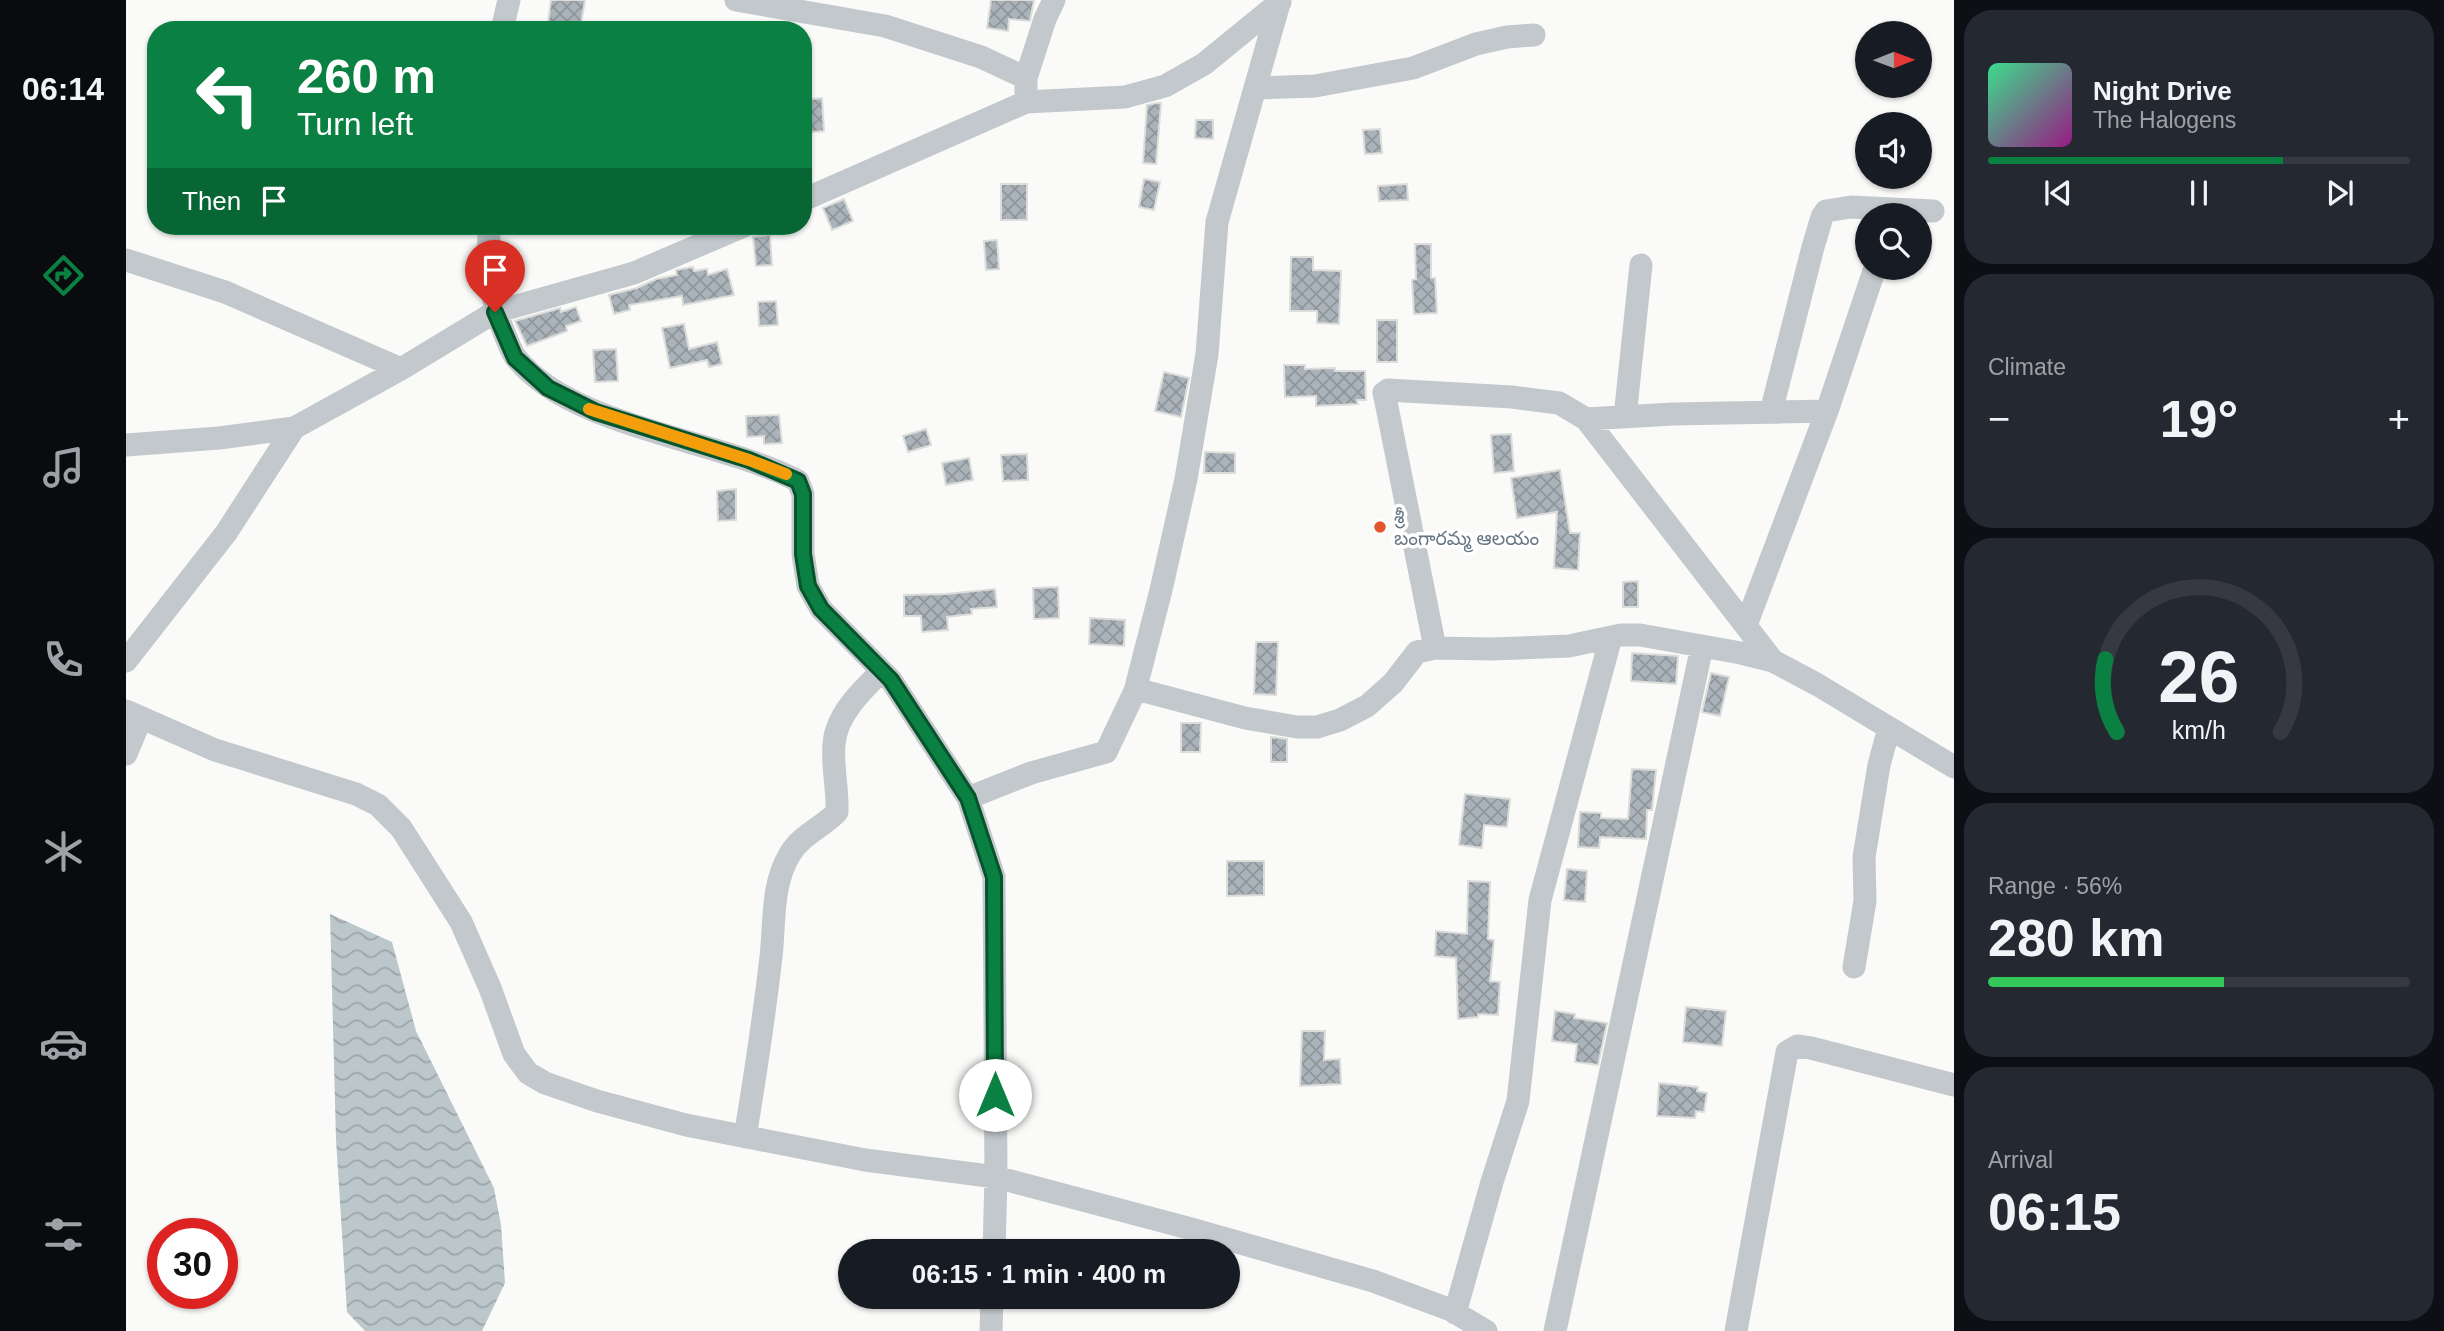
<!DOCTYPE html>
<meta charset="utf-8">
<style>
:root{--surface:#171b24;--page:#242831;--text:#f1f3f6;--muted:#9ea1a6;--line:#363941;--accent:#0b8043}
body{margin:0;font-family:Arial,"Noto Sans Telugu",sans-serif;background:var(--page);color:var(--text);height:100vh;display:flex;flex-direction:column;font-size:26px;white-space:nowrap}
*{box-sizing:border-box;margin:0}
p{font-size:23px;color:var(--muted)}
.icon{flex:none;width:38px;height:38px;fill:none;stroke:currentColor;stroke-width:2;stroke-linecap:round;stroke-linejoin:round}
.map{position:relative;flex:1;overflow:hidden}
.drawer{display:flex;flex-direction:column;gap:10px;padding:10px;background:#0d0f14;width:490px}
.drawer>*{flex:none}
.hud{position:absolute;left:21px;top:21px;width:665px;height:214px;border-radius:28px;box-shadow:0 2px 5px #0004;background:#0b8043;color:#fff;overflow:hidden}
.needle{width:46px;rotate:89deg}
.controls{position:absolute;left:1729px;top:21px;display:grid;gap:14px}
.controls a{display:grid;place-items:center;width:77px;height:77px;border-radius:50%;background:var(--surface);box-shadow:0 2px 5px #0004;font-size:35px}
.speed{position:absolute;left:21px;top:1218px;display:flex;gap:14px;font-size:35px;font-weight:700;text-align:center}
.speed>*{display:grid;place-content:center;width:91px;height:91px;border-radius:50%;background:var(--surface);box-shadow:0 2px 5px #0004;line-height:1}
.speed .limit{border:10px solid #d22;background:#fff;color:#111}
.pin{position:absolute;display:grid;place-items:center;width:60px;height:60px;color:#fff;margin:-72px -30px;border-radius:50% 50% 50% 0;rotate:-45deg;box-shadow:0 0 7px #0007}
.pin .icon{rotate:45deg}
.me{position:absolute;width:77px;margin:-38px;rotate:0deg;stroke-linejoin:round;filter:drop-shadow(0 0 5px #0008)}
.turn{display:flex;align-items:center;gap:24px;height:147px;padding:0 35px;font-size:32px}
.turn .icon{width:91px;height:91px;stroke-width:2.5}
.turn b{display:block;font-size:49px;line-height:60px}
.then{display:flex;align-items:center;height:66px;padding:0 35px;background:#0003;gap:14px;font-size:26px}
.big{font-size:52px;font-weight:700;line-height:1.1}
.drawer .card{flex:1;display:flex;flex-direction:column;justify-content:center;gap:10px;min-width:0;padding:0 24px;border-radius:28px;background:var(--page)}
.drawer .dial{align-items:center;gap:0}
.dial svg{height:182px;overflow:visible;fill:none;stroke:var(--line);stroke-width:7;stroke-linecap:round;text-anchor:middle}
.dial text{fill:var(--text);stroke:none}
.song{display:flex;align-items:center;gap:21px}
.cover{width:84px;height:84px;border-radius:10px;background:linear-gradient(135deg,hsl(150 70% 55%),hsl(310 70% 35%))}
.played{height:7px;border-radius:4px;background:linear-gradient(90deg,var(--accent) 70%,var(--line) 70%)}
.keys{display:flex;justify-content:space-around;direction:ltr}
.heat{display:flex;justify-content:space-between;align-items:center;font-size:38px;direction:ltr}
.charge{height:10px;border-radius:5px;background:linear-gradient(90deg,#34c759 56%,var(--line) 0)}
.trip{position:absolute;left:712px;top:1239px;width:402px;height:70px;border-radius:35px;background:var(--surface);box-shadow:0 2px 5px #0004;font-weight:700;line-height:70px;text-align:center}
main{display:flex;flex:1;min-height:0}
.menu{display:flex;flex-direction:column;width:126px;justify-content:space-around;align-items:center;background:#090b0e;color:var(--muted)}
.menu .icon{width:49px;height:49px}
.menu .on{color:var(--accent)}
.menu b{font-size:32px;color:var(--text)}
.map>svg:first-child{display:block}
.water{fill:url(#water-waves)}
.building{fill:url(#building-cross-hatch);stroke:#dcdcda;stroke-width:2}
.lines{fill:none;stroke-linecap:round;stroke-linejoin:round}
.minor{stroke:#c3c8cc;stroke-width:23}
.route-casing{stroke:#07532c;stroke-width:18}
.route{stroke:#0b8043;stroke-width:12}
.slow{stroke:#f59e0b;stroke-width:12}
.poi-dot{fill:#e4572e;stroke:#fff;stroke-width:2.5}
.labels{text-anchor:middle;stroke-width:7;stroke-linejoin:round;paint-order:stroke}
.poi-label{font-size:19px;fill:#657683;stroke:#fff;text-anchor:start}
</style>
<main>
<nav class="menu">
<b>06:14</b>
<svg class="icon on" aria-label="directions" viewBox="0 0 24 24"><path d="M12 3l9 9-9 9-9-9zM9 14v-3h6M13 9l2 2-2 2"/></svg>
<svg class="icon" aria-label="music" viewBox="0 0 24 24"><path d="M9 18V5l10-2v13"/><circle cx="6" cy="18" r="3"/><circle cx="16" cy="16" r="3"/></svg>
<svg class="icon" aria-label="phone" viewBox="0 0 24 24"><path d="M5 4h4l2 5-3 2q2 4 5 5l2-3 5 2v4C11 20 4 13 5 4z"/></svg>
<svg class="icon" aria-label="climate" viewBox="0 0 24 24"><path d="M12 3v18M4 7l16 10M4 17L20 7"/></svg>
<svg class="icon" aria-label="car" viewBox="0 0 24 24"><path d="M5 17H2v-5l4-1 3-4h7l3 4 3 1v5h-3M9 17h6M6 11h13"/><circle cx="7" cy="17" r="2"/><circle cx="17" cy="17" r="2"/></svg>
<svg class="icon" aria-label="filters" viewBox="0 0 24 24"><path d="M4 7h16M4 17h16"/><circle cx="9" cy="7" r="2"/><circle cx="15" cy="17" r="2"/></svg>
</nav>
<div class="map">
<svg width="1828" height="1331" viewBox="0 0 1828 1331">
<defs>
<pattern id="water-waves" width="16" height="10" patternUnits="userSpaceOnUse" patternTransform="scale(1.75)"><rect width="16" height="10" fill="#bbc7cb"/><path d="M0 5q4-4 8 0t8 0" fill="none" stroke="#9ca6aa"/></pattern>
<pattern id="building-cross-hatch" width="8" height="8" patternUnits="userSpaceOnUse" patternTransform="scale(1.75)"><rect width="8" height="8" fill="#aab3b9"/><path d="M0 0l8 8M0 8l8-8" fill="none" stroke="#8e969c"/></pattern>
</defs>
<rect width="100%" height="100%" fill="#fafaf8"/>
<path class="water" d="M204,914L266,942L290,1031L368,1188L375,1225L379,1283L356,1331H239L221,1312L210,1139Z"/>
<path class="building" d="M425,0H459L454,30H421Z
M865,0H908L904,21L883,19L882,31L861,28Z
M696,98L698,131L677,133V100Z
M1031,103H1035L1030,164L1017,163L1021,105Z
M1070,120H1087V139L1069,138Z
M1254,129L1256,153L1239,154L1237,130Z
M1018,179L1034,182L1028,210L1013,207Z
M875,184H901V220H875Z
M1281,184L1282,200L1253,201L1252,186Z
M718,199L727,221L706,230L697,208Z
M644,235L646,265L630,266L627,237Z
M871,240L873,269L860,270L858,241Z
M1289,244H1305V278H1309L1311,313L1288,314L1286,280L1290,279Z
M1165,257H1187V270L1215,271L1213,324L1191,323V311H1164Z
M567,267L568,271L581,269L582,275L601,269L608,295L557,305L556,296L503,305L504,310L488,314L483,295L511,288L530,279L551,275L550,270Z
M650,301L652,325L633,326L632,302Z
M450,307L455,321L440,326L441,331L401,346L389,321L434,308L435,312Z
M1251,320H1271V362H1251Z
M558,324L563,349L591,342L596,364L583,367L581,360L544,368L536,328Z
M490,349L492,381L469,382L467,350Z
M1158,365H1179V369L1209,368V371H1239L1240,400H1231L1232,404L1190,406V396L1159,397Z
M1038,372L1063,378L1055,417L1029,411Z
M653,415L656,443L638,444V436L621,437L620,416Z
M800,429L805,445L782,452L777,436Z
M1385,434L1388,471L1368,473L1365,435Z
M1079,452L1109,453V473H1078Z
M901,454L902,480L877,481L875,455Z
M843,458L847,480L820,485L816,463Z
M1434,470L1444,533H1454L1452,570L1428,568L1431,512L1391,518L1385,478Z
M610,489V520L592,521L591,491Z
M1512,581V607H1497V582Z
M932,587L933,618L908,619L907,588Z
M869,589L871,607L845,609L846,614L821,617L822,630L796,632L795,616H778V595L820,594Z
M964,618L999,620L998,646L963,644Z
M1130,642H1152L1150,695L1128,694Z
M1506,653L1552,656L1550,684L1505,681Z
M1585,673L1603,677L1594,716L1576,712Z
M1055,723H1075L1074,752H1055Z
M1145,737L1161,739V762H1145Z
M1506,769L1530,770L1526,810H1521L1520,839L1474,837L1473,848L1452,847L1454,812L1475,813V818L1502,819Z
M1339,794L1384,799L1381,827L1358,825L1356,848L1333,845Z
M1101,861H1138V895L1101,896Z
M1441,869L1461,871L1459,902L1438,900Z
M1342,881L1364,882L1362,939L1368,940L1364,981L1374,982L1372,1015L1352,1014V1017L1332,1019L1330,958L1309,956L1310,931L1341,934Z
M1560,1007L1600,1011L1596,1046L1557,1042Z
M1429,1011L1449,1014L1448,1018L1481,1023L1472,1065L1449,1062L1451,1044L1426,1041Z
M1176,1031H1199L1198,1060L1214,1059L1215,1084L1174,1086Z
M1533,1083L1572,1087L1571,1091L1581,1093L1578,1112L1570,1111L1569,1118L1531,1116Z"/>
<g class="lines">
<path class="minor" d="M610,0L759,26L855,57L900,78V102
M376,30L383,0
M900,78L919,19L928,0
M1129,88L1189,86L1287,68L1350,44L1381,37L1408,35
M677,200L900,102L999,97L1039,86L1078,64L1154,2
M363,226C362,267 363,296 379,335C383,343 385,353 391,359C447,428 592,439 672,481L677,494V554L682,586L695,609L765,680L842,798L868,877L870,1177L868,1251
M0,260L99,292L275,369
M1701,411L1749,268
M1645,412L1687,247L1696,217L1700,211L1725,207L1807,211
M1499,417L1515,265
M1460,419L1647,661
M0,445L93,438L168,428L275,369L369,312L508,273L618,226
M1309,648L1259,397L1258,393L1262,390L1386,397L1433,403L1460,419L1547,414L1701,411L1620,625
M0,661L100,533L168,428
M1010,689L1119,718L1171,727H1191L1214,720L1241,706L1267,683L1291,652L1309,648L1365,649L1443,646L1495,635H1514L1615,653L1647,661L1692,685L1828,767
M0,711L89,750L230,794L252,805L275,828L300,867L335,922L364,988L388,1054L402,1073L419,1083L471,1101L560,1125L739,1160L870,1177L1062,1228L1247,1281L1325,1310L1360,1331
M0,754L15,718
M842,798L905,773L980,752L1009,691L1035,590L1060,479L1081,354L1091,222L1154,0
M1728,967L1739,901L1738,857L1753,765L1763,728
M619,1137C629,1077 638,1017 645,957C649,922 645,885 664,854C675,835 697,827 711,812C712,789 706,767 708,744C710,715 736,690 756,671
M1329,1313L1366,1182L1392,1101L1414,900L1485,637
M865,1331L866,1297
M1429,1331L1574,656L1579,648
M1610,1331L1661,1052L1671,1046L1685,1048L1828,1085"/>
</g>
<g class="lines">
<defs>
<path id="route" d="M369,312L389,358L422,388L470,412L623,460L672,481L677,494V554L682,586L695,609L765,680L842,798L868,877L869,1095"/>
</defs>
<use href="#route" class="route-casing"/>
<use href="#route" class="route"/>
<path class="slow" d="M463,409L623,460L660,474"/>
</g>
<circle class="poi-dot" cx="1254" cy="527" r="7"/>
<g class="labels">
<g class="poi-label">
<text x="1268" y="523">శ్రీ<tspan x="1268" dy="22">బంగారమ్మ ఆలయం</tspan></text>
</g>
</g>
</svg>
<div class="controls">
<a><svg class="needle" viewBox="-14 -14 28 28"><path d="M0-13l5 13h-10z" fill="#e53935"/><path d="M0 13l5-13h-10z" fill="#9ea1a6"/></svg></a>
<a><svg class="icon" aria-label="sound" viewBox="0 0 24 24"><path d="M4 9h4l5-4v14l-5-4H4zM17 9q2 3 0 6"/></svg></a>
<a><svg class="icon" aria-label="search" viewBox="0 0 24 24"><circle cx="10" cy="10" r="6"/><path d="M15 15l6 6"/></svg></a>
</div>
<div class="speed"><div class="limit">30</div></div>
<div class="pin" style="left:369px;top:312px;background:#d93025"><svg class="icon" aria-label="arrive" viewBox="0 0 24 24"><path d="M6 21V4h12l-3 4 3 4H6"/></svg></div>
<svg class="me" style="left:869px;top:1095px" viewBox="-20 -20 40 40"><circle r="19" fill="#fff"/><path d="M0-13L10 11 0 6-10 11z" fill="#0b8043"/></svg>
<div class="trip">06:15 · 1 min · 400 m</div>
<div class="hud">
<div class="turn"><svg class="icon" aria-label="left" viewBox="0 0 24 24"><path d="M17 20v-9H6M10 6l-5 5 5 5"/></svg><div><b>260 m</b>Turn left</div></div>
<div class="then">Then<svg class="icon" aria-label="arrive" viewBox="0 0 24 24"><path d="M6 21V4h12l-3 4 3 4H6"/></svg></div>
</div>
</div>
<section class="drawer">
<div class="card">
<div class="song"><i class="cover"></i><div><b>Night Drive</b><p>The Halogens</p></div></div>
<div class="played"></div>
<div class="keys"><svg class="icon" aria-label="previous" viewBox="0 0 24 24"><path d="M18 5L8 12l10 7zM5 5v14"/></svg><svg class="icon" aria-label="pause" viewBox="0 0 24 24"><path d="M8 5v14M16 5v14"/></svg><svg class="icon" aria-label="next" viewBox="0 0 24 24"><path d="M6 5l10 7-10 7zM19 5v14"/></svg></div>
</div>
<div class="card"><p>Climate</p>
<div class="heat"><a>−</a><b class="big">19°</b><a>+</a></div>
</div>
<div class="card dial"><svg viewBox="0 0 100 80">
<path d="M14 69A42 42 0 1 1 86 69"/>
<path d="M14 69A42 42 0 0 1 9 37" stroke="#0b8043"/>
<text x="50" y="56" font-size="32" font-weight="700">26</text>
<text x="50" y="72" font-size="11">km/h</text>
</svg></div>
<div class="card"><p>Range · 56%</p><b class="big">280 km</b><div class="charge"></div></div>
<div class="card"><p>Arrival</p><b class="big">06:15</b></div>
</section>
</main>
